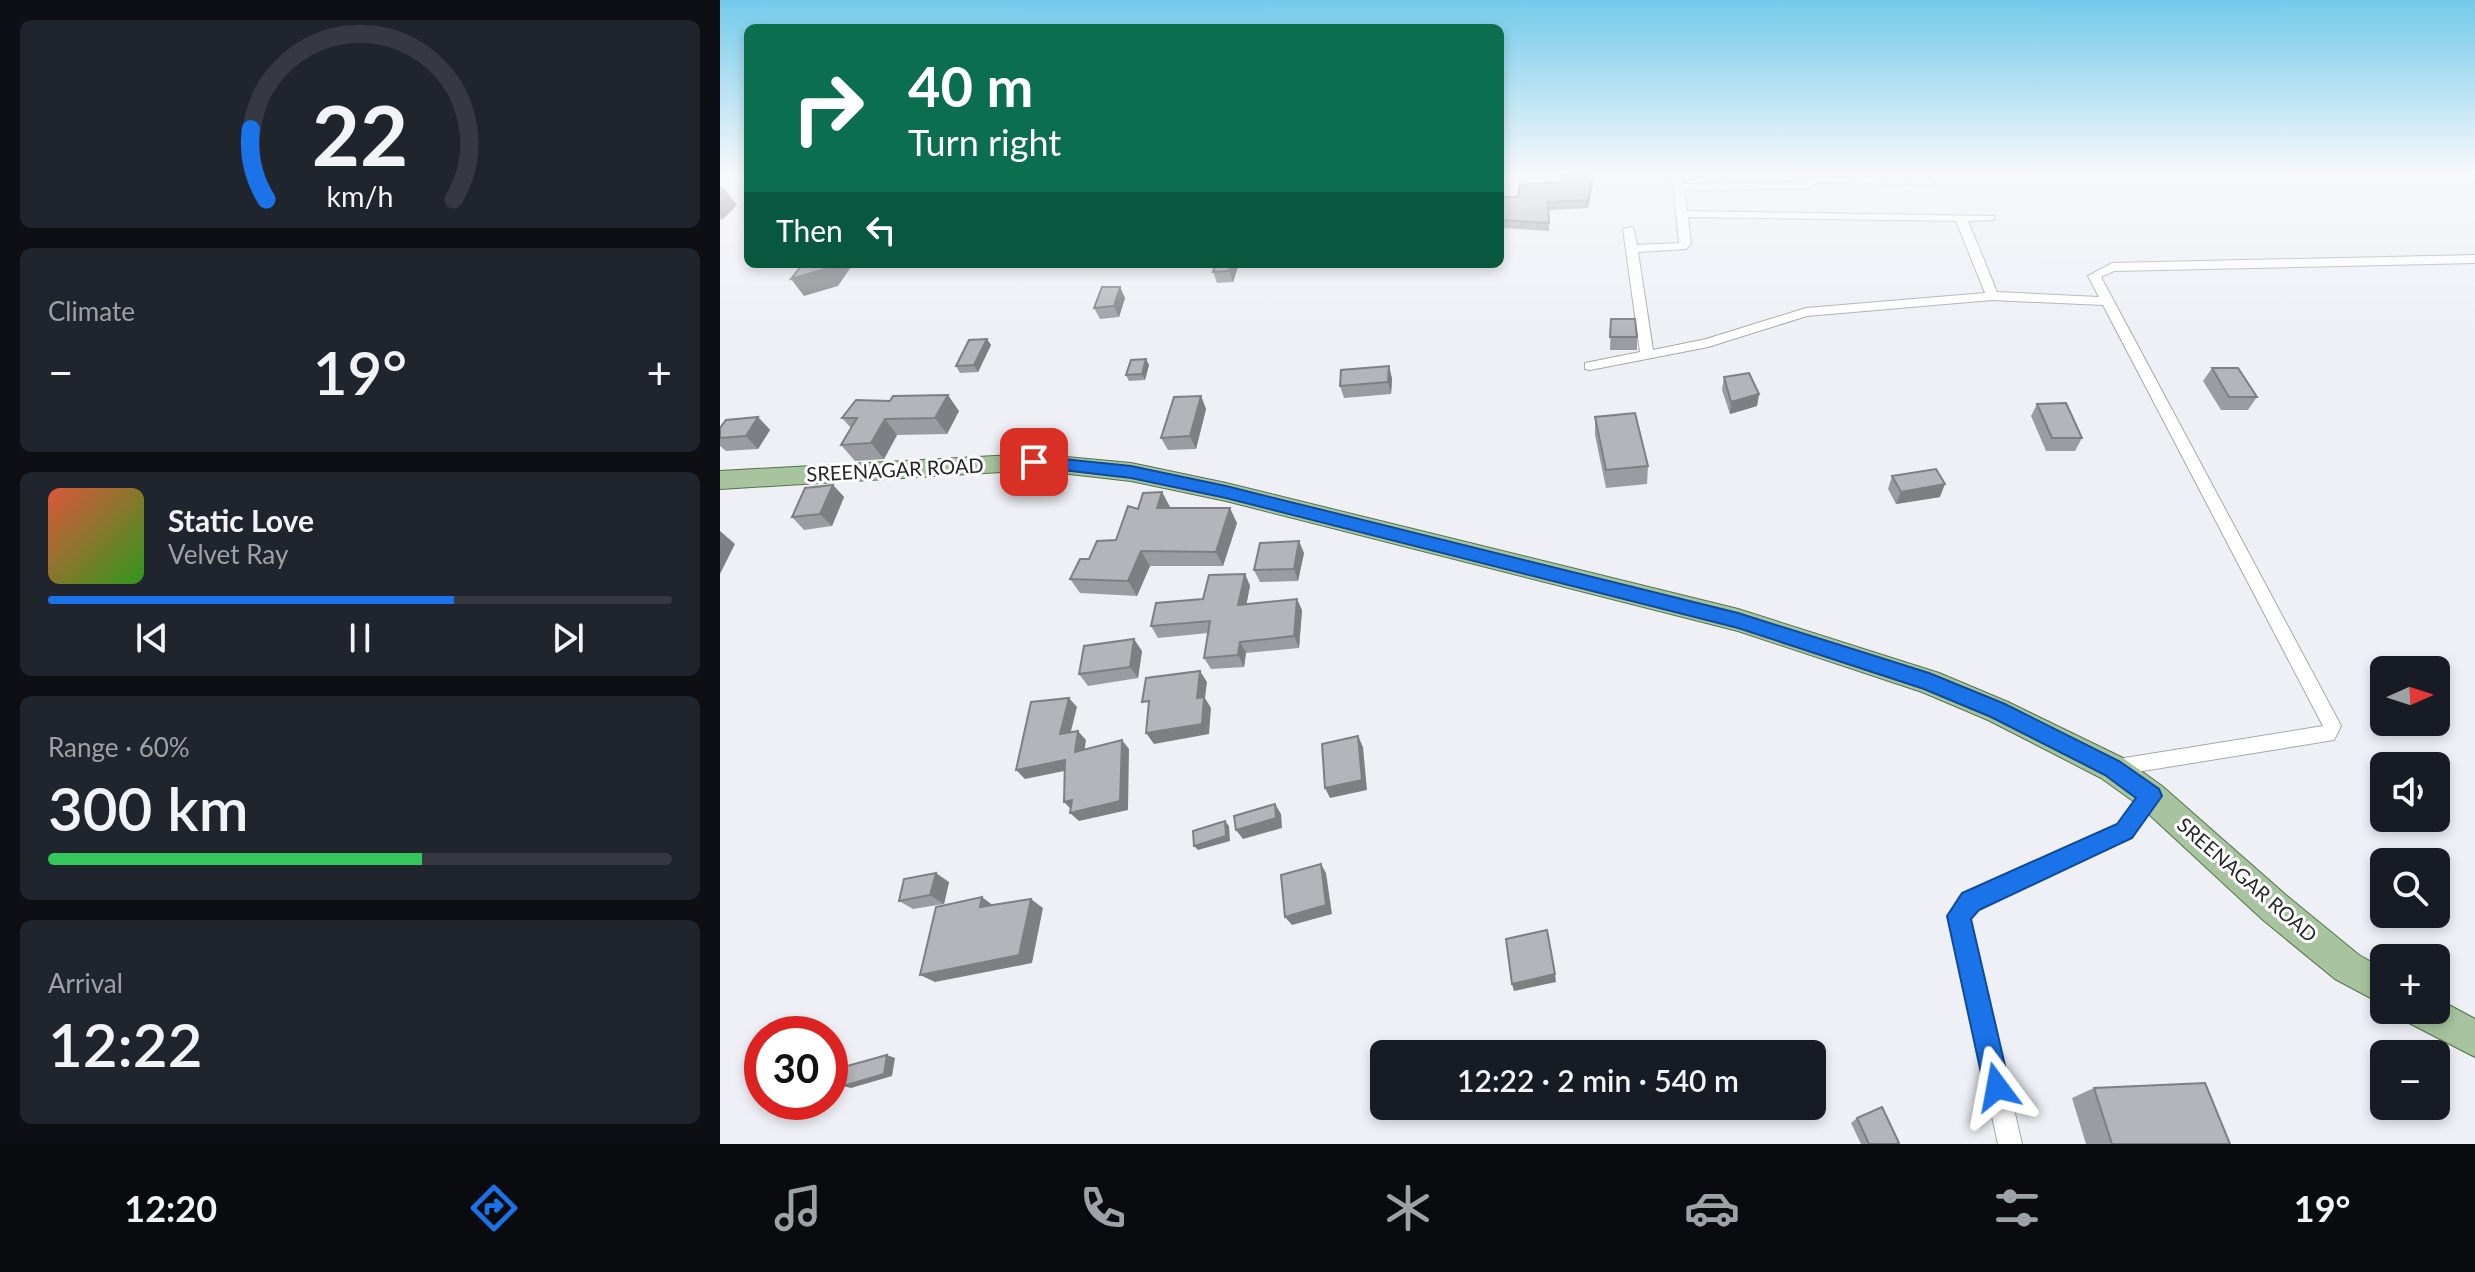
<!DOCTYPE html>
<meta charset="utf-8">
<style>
:root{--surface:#171b24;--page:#20242c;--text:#f1f3f6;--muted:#9ea1a6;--line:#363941;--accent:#1a73e8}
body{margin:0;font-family:Lato,sans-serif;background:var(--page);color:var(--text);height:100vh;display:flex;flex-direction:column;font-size:30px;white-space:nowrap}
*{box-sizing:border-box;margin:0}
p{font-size:26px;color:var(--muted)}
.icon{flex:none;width:44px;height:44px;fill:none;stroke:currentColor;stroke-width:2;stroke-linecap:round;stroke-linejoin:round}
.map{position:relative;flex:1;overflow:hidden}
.details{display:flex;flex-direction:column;gap:20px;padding:20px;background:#0d0f14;width:720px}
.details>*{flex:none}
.top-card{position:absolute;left:24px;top:24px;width:760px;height:244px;border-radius:12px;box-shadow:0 4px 12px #0003;background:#0b6e4f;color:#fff;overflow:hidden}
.needle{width:52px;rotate:87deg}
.buttons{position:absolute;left:1650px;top:656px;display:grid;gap:16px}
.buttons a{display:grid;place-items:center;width:80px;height:80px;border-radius:12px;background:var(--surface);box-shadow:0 4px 12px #0003;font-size:40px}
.speed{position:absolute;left:24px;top:1016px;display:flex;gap:16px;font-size:40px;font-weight:700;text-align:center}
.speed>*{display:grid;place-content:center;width:104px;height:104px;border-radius:50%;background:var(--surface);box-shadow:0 4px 12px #0003;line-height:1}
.speed .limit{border:12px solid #d22;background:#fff;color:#111}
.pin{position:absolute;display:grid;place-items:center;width:68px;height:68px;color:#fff;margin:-34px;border-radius:16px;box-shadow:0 4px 12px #0006}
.me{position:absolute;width:88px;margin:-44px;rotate:347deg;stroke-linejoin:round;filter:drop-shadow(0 0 6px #0008)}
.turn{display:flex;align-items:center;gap:28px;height:168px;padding:0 32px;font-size:36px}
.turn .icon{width:104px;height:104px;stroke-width:2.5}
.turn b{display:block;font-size:56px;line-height:68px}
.then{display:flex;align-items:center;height:76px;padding:0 32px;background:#0003;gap:16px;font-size:30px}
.big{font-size:60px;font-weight:600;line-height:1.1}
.details .widget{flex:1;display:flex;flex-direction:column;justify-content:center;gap:12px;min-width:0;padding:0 28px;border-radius:12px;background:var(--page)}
.details .dial{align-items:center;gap:0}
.dial svg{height:208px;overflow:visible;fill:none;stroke:var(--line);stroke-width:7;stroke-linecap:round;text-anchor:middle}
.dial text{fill:var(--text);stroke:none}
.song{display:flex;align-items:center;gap:24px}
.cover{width:96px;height:96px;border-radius:12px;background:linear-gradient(135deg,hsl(10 70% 55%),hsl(110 70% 35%))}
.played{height:8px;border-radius:4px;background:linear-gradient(90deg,var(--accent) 65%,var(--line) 65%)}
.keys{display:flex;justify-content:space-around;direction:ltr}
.heat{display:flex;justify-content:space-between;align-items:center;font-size:44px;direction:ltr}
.charge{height:12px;border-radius:6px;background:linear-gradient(90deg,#34c759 60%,var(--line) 0)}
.trip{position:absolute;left:650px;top:1040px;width:456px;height:80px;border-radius:12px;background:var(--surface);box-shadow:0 4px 12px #0003;font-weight:600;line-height:80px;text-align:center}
.dock{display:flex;height:128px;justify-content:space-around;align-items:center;background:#090b0e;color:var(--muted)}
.dock .icon{width:56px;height:56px}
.dock .active{color:var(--accent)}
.dock b{font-size:36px;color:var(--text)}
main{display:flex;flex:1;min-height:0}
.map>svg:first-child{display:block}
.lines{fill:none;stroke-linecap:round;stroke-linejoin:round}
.street-casing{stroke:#a6a8ad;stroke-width:2}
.primary-casing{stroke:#53734b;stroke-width:2}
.street{fill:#fff;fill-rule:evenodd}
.primary{fill:#a7c49e;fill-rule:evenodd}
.wall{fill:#9b9ca1}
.shaded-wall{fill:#7e7f83}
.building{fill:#b4b5bb;stroke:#7e7f83;stroke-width:2}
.route{fill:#1a73e8;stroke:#114b97;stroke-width:2}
.labels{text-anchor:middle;stroke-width:6;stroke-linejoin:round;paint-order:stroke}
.street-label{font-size:20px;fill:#252628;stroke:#fff}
</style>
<main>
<section class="details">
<div class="widget dial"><svg viewBox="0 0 100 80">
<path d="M14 69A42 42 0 1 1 86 69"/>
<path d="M14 69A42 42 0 0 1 8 42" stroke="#1a73e8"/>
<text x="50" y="56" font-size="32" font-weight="700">22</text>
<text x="50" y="72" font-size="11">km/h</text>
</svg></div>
<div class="widget"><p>Climate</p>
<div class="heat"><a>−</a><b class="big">19°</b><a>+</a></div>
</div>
<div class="widget">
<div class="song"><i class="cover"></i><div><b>Static Love</b><p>Velvet Ray</p></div></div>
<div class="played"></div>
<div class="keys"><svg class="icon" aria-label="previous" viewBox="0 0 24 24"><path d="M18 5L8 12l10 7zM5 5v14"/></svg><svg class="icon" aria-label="pause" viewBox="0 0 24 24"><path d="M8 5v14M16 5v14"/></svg><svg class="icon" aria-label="next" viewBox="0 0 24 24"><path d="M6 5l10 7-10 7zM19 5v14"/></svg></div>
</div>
<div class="widget"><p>Range · 60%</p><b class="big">300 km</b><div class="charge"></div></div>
<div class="widget"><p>Arrival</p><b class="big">12:22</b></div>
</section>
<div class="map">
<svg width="1755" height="1144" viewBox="0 0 1755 1144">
<rect width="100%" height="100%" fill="#eef0f6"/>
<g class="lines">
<defs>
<path id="street" d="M952,173H962L964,184L1083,183L1094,177L1215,179V183L1211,184L1097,183L1086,189L964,190L967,211L1274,216V220L1248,221L1277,292L1379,297L1368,276L1392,263L1755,255V263L1394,271L1381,277L1618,720L1621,726L1614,740L1392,776L1385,774L1383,768L1385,762L1392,760L1603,726L1383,305L1272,300L1087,316L988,347L870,370L865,369V363L920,352L903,229L913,227L917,245L959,243ZM968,217L1236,221L1265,293L1086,308L986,339L933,350L918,252L966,249L971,244Z
M1431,787L1438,790L1440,796L1412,838L1257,908L1250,918L1302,1144H1278L1229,916L1243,894L1398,824L1424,790Z"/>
<path id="primary" d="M314,454L411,463L506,483L1018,609L1219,673L1288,702L1403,758L1442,786L1567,896L1639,955L1664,969V1005L1615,979L1543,920L1420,806L1381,778L1268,720L1202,692L1018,631L506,501L411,481L314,470L0,489V471Z
M1716,998L1755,1019V1057L1689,1023L1684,1010H1716Z"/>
</defs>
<use href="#street" class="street-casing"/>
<use href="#primary" class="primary-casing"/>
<use href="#street" class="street"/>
<use href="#primary" class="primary"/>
</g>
<path class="wall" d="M841,173H875L868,208L829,210V231L783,228L782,220L798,197L841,182Z
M519,264L513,282L497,283L493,272Z
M400,287L405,298L399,317L380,319L374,308Z
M891,319L917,337V350H890Z
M271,345L258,372L240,373L236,366Z
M426,359L429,365L425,380L409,381L406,375Z
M669,366L672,379L671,394L624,398L620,386Z
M1492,368L1537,397L1528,410H1501L1483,381Z
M1004,377L1039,394L1037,406L1010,414L1002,390Z
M481,396L486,409L476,449L448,450L441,438Z
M1317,404L1362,438L1355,451H1326L1311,416Z
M239,411L227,434L177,435L164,459L135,461L121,445L131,428L122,418Z
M38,417L50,430L38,449L6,451L0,446V428Z
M875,417L928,466L927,484L886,488L875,435Z
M1172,476L1220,497L1176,504L1168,489Z
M113,485L124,497L112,526L84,530L72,517Z
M442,492L450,508L517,523L503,566H430L417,596L360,593L350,579L369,559L396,540L418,509Z
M584,553L578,581L540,582L534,570Z
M525,574L530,586L526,604L582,610L579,648L526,653L524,667L491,669L484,658L488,633L438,638L431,626L483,599Z
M422,651L418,678L368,686L359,674Z
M229,882L224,904L193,909L179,901Z
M1374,1088L1510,1144H1366L1352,1098Z
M1137,1118L1177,1144H1141L1131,1123Z"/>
<path class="shaded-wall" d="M873,173H875L868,208V200Z
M2,186L17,205L2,220L0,218V188Z
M109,264H133L118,286L84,296L71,279Z
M511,264H519L513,282L509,271Z
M400,287L405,298L399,317L394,306Z
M267,339L271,345L258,372L254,365Z
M426,359L429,365L425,380L422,374Z
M669,366L672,379L671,394L668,382Z
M1039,394L1037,406L1010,414L1011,402Z
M228,395L239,411L227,434L215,418Z
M481,396L486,409L476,449L470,436Z
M38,417L50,430L38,449L26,436Z
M165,419L177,435L164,459L151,443Z
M1225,484L1220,497L1176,504L1181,492Z
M113,485L124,497L112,526L100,514Z
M442,492L450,507L445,523L437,508Z
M510,508L517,523L503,566L496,552Z
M0,531L15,544L0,574Z
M579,541L584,553L578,581L574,569Z
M421,551L430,566L417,596L408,581Z
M525,574L530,586L524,617L518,605Z
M577,599L582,610L579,648L574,636Z
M414,639L422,651L418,678L410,667Z
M520,642L526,653L524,667L518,655Z
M480,671L487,682L485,698L491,708L489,734L434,744L426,733L477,698Z
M349,698L357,707L348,743L340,734Z
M358,731L366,740L363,761L355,752Z
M638,736L643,747L647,790L610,798L605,788Z
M402,740L409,749L408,810L359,821L350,813Z
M345,760L354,769L305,779L296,770Z
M352,800L353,811L344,802Z
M555,804L561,814L562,828L523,839L516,830Z
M505,821L509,826L510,841L478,850L474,846Z
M601,864L606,873L612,914L572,925L565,917Z
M216,873L229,882L224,904L210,895Z
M262,897L274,906L260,907Z
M311,899L323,908L312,963L215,982L200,975Z
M835,974L836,982L794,991L792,984Z
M167,1055L175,1058L172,1076L131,1088L123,1086Z"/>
<path class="building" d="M841,173H873L868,200L828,202L829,223L782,220L783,197H798L800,185L841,182Z
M83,264H109L105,269L71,279Z
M496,264H511L509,271L493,272Z
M382,287H400L394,306L374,308Z
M891,319H915L917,337H890Z
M267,339L254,365L236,366L249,340Z
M426,359L422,374L406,375L411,360Z
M669,366L668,382L620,386L621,370Z
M1492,368H1518L1537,397H1509Z
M1029,373L1039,394L1011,402L1004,377Z
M228,395L215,418L165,419L151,443L121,445L137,418H122L136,400L170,401L173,396Z
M481,396L470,436L441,438L454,397Z
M1346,403L1362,438H1332L1317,404Z
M915,413L928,466L886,470L875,417Z
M38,417L26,436L0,438V428L6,420Z
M1216,469L1225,484L1181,492L1172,476Z
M113,485L100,514L72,517L85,488Z
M442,492L437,508H510L496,552L421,551L408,581L350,579L360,559H369L377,541L396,540L408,506L418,509L423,493Z
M579,541L574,569L534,570L540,543Z
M525,574L518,605L577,599L574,636L520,642L518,655L484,658L490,621L431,626L436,603L483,599L489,575Z
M414,639L410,667L359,674L364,646Z
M480,671L477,698L484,697L482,724L426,733L429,701L422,702L426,678Z
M349,698L340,734L358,731L355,752L402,740L400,801L350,813L352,800L344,802L345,760L296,770L311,702Z
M638,736L642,780L605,788L602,744Z
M555,804L556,818L516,830L514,816Z
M505,821L506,836L474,846L473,831Z
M601,864L606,905L565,917L561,875Z
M216,873L210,895L179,901L184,879Z
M262,897L260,907L311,899L299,955L200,975L216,907Z
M827,930L835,974L792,984L786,939Z
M167,1055L164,1074L123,1086L127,1066Z
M1485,1083L1510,1144H1392L1374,1088Z
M1162,1107L1179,1143L1176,1144H1149L1137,1118Z"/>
<linearGradient id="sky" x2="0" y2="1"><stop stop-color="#73caea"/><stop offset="0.52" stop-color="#f7f8fb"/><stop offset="1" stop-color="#f7f8fb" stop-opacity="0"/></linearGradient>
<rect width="1755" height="333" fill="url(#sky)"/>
<path class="route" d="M314,456L411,466L506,486L1018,613L1209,673L1285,704L1399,761L1439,789L1442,796L1412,838L1259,910L1251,919L1290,1087L1287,1096L1277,1100L1268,1096L1264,1087L1227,916L1242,893L1397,824L1416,798L1385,775L1271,717L1204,689L1018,628L506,498L411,478L309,466L306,462L309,458Z"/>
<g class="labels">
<g class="street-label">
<text transform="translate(175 470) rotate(-3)" y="7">SREENAGAR ROAD</text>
<text transform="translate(1527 880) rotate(41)" y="7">SREENAGAR ROAD</text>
</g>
</g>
</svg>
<div class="buttons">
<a><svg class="needle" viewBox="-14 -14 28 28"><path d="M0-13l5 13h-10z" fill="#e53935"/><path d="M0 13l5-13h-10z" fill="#9ea1a6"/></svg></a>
<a><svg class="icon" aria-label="sound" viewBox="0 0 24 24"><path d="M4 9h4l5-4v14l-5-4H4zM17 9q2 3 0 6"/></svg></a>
<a><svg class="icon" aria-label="search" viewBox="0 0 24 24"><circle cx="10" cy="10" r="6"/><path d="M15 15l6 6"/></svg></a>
<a>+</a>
<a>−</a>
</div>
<div class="speed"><div class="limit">30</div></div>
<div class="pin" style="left:314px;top:462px;background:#d93025"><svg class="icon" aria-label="arrive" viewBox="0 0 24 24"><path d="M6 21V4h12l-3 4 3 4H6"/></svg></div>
<svg class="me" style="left:1277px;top:1087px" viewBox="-20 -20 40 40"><path d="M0-17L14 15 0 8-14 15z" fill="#1a73e8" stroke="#fff" stroke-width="4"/></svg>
<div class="trip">12:22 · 2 min · 540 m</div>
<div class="top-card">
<div class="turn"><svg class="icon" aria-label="right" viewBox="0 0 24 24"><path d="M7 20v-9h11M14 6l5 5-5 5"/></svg><div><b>40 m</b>Turn right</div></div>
<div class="then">Then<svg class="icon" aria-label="left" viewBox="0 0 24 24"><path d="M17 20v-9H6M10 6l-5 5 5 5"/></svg></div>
</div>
</div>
</main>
<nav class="dock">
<b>12:20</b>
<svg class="icon active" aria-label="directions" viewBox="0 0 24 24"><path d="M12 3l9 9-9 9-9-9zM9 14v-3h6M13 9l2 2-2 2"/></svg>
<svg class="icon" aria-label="music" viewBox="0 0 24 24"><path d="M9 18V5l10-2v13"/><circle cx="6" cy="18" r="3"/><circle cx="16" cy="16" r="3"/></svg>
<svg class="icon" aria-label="phone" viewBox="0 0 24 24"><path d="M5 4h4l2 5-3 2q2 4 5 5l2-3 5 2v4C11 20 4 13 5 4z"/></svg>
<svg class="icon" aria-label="climate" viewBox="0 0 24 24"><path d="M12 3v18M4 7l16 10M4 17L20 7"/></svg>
<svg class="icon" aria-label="car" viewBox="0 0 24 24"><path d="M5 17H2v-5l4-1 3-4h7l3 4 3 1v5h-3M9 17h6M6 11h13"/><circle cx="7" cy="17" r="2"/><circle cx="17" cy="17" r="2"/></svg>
<svg class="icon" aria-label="filters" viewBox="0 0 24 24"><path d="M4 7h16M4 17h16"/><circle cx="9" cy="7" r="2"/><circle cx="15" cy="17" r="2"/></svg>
<b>19°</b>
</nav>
